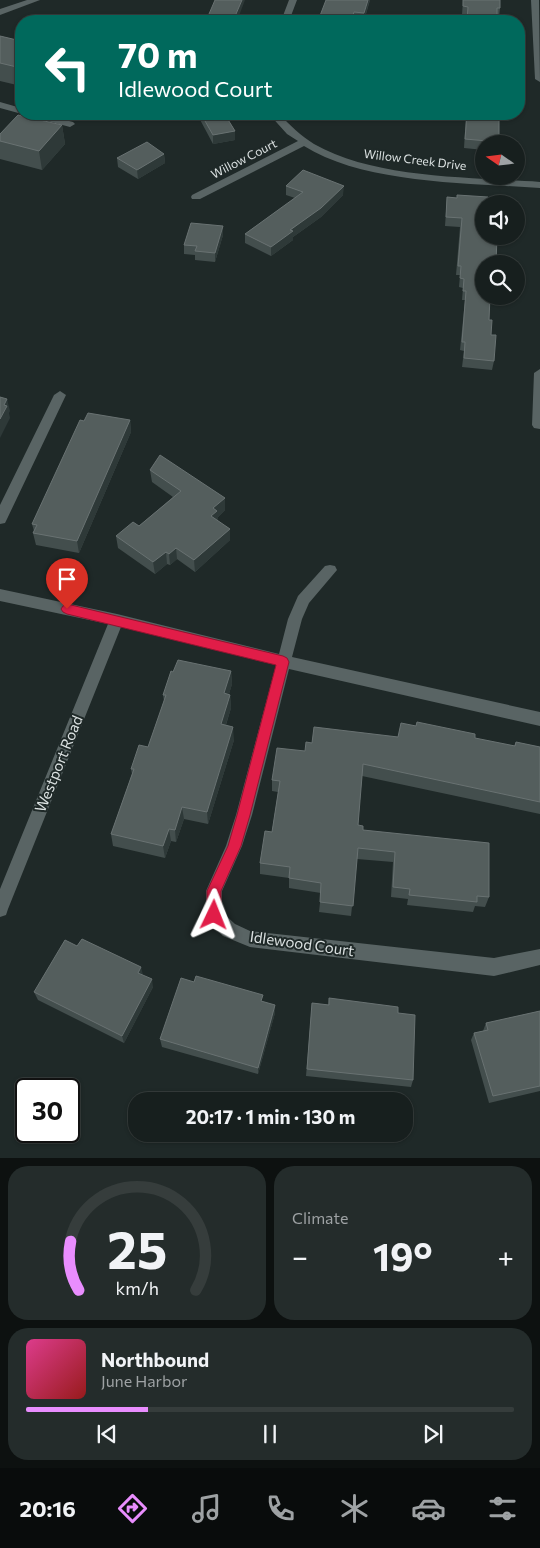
<!DOCTYPE html>
<meta charset="utf-8">
<style>
:root{--surface:#171f1e;--page:#242c2b;--text:#f1f3f6;--muted:#9ea2a4;--line:#363d3c;--accent:#e98dfe}
body{margin:0;font-family:Commissioner,sans-serif;background:var(--page);color:var(--text);height:100vh;display:flex;flex-direction:column;font-size:19px;white-space:nowrap}
*{box-sizing:border-box;margin:0}
p{font-size:16px;color:var(--muted)}
.icon{flex:none;width:28px;height:28px;fill:none;stroke:currentColor;stroke-width:2;stroke-linecap:round;stroke-linejoin:round}
.map{position:relative;height:1158px;overflow:hidden}
.details{display:flex;flex-direction:column;gap:8px;padding:8px;background:#0d1110;flex:1}
.details>*{flex:none}
.top-card{position:absolute;left:15px;top:15px;width:510px;height:105px;border-radius:20px;box-shadow:0 1px 4px #0004,0 0 0 1px var(--line);background:#00695c;color:#fff;overflow:hidden}
.needle{width:32px;rotate:284deg}
.fabs{position:absolute;left:475px;top:135px;display:grid;gap:10px}
.fabs a{display:grid;place-items:center;width:50px;height:50px;border-radius:50%;background:var(--surface);box-shadow:0 1px 4px #0004,0 0 0 1px var(--line);font-size:25px}
.speed{position:absolute;left:15px;top:1078px;display:flex;gap:10px;font-size:25px;font-weight:700;text-align:center}
.speed>*{display:grid;place-content:center;width:65px;height:65px;border-radius:50%;background:var(--surface);box-shadow:0 1px 4px #0004,0 0 0 1px var(--line);line-height:1}
.speed .limit{border:2px solid #111;border-radius:8px;background:#fff;color:#111}
.pin{position:absolute;display:grid;place-items:center;width:42px;height:42px;color:#fff;margin:-51px -21px;border-radius:50% 50% 50% 0;rotate:-45deg;box-shadow:0 0 5px #0007}
.pin .icon{rotate:45deg}
.me{position:absolute;width:55px;margin:-28px;rotate:2deg;stroke-linejoin:round;filter:drop-shadow(0 0 4px #0008)}
.turn{display:flex;align-items:center;gap:18px;height:105px;padding:0 20px;font-size:22px}
.turn .icon{width:65px;height:65px;stroke-width:2.5}
.turn b{display:block;font-size:35px;line-height:42px}
.big{font-size:38px;font-weight:700;line-height:1.1}
.details .widget{flex:1;display:flex;flex-direction:column;justify-content:center;gap:8px;min-width:0;padding:0 18px;border-radius:20px;background:var(--page)}
.details .dial{align-items:center;gap:0}
.dial svg{height:130px;overflow:visible;fill:none;stroke:var(--line);stroke-width:7;stroke-linecap:round;text-anchor:middle}
.dial text{fill:var(--text);stroke:none}
.song{display:flex;align-items:center;gap:15px}
.cover{width:60px;height:60px;border-radius:8px;background:linear-gradient(135deg,hsl(330 70% 55%),hsl(0 70% 35%))}
.played{height:5px;border-radius:2px;background:linear-gradient(90deg,var(--accent) 25%,var(--line) 25%)}
.keys{display:flex;justify-content:space-around;direction:ltr}
.heat{display:flex;justify-content:space-between;align-items:center;font-size:28px;direction:ltr}
.details .tiles{flex:1;display:grid;gap:8px;grid-template-columns:1fr 1fr}
.widget:last-child{grid-column:span 2}
.trip{position:absolute;left:128px;top:1092px;width:285px;height:50px;border-radius:20px;background:var(--surface);box-shadow:0 1px 4px #0004,0 0 0 1px var(--line);font-weight:700;line-height:50px;text-align:center}
.dock{display:flex;height:80px;justify-content:space-around;align-items:center;background:#090c0c;color:var(--muted)}
.dock .icon{width:35px;height:35px}
.dock .active{color:var(--accent)}
.dock b{font-size:22px;color:var(--text)}
.map>svg:first-child{display:block}
.lines{fill:none;stroke-linecap:round;stroke-linejoin:round}
.minor{fill:#596464;fill-rule:evenodd}
.wall{fill:#434e4d}
.shaded-wall{fill:#2e3938}
.building{fill:#545e5d;stroke:#697272}
.route{fill:#e11d48;stroke:#92132f}
.labels{text-anchor:middle;stroke-width:4;stroke-linejoin:round;paint-order:stroke}
.far-street-label{font-size:12px;fill:#dbe1e1;stroke:#1f2928}
.street-label{font-size:15px;fill:#dbe1e1;stroke:#1f2928}
</style>
<div class="map">
<svg width="540" height="1158" viewBox="0 0 540 1158">
<rect width="100%" height="100%" fill="#1f2928"/>
<g class="lines">
<path class="minor" d="M27,0H40L0,15V9Z
M289,0H297L289,21H281Z
M531,0H539L540,82L535,79Z
M0,102L21,108L22,114L0,108Z
M27,114H42L73,122L75,124L70,127L29,116Z
M269,114H279C290,125 301,136 314,144C375,179 471,177 540,182V188C470,183 364,184 304,146L200,199H192L191,197L192,195L298,141L287,134Z
M540,369V429L534,428L532,425L534,373Z
M60,391L66,395L7,519L5,523L0,524V505L54,395Z
M330,565L335,566L337,570L309,603L302,619L292,657L540,712V726L289,669L252,815L242,846L222,891V912L235,924L250,931L494,958L540,949V965L494,976L250,947L223,936L208,921L206,915V891L226,846L236,815L276,665L121,627L8,909L6,915L0,917V889L108,624L0,601V589L117,614L279,654L288,619L298,596L325,566Z"/>
</g>
<path class="wall" d="M326,0H370L364,21L354,20Z
M463,0H500V8L499,17H497V21H466V15H462Z
M0,36L21,41V86L0,81Z
M197,114H227L229,121L235,131V140L213,144Z
M325,114H353L330,120Z
M466,114H499V144H484V150L464,148Z
M62,125L65,144L42,170L0,159V134Z
M164,154L165,163L138,179L118,167L117,158Z
M286,186L343,195L321,217L293,237V240L271,256L245,243V234L295,198L286,195Z
M447,197L457,198L484,264L489,320L494,361L492,370L462,367L464,351L460,350L465,300H462L463,288L459,287L460,275H456L460,227L445,226Z
M223,235L215,262L195,260V255L184,254V245Z
M130,420L131,432L79,553L36,545L33,533L34,531L32,524L84,421Z
M150,470L225,510L218,517V521L230,529V540L195,572L177,559L170,565L167,564L155,574L118,548L116,536L139,526L173,497L152,482Z
M231,671L232,684L229,694L230,695L231,708L226,725L234,740L208,824L184,819L176,842L171,841L165,858L113,846L111,834L132,774L131,769L148,747L164,701L163,695L173,672Z
M398,737L475,738L514,746L516,742L540,747V814L362,776L358,825L363,830L489,897L485,907L475,906L473,912L407,905L408,899L391,897L393,862L357,859L351,916L319,912L321,893L289,888V878L260,874V863L272,832L278,792L272,791V780L305,751L312,743Z
M77,946L143,976L153,987L124,1043L38,1000L34,992Z
M329,998L398,1013L413,1080L411,1087L306,1076L312,1003L328,1005Z
M263,1002L275,1013L258,1074L162,1047L160,1039Z
M540,1011V1091L489,1103L471,1040L474,1033L483,1031L486,1023Z"/>
<path class="shaded-wall" d="M242,0H245L237,21H233Z
M368,0H370L369,2L364,21V13Z
M354,12L353,21H351Z
M330,114H353L330,120Z
M62,125L65,144L42,170L39,151Z
M235,131V140L213,144V135Z
M164,154L165,163L138,179L137,170Z
M344,186L343,195L321,217L293,237V240L271,256V247Z
M223,226V235L215,262V253Z
M7,399L10,411L9,413L10,418L0,438V419L4,405Z
M130,420L131,432L79,553L77,541Z
M225,498V510L218,517V523L211,516L213,508Z
M230,529V540L195,572L194,560Z
M176,548L177,559L170,565L169,554Z
M166,552L167,564L155,574L153,562Z
M231,671L232,684L225,707L224,693Z
M230,695L231,708L222,737L221,724Z
M233,727L234,740L208,824L207,812Z
M182,807L184,819L176,842L175,830Z
M169,829L171,841L165,858L163,846Z
M141,967L143,975L138,973Z
M152,979L153,987L124,1043L122,1036Z
M275,1005V1013L258,1074V1068Z"/>
<path class="building" d="M215,0H242L233,21H206Z
M326,0H368L364,13L354,12L351,21H318Z
M463,0H500V8H497V21H467L468,7L463,6Z
M0,36L21,41V68L0,63Z
M201,114H227L229,118H227L235,131L213,135Z
M467,114H499V142L465,139Z
M18,115L62,125L39,151L0,141V134Z
M147,142L164,154L137,170L117,158Z
M303,170L344,186L321,208L290,230L293,231L271,247L245,234L303,192L286,186Z
M457,195L488,197V200L499,201V204H484V236H497L496,264H484V296H490L489,320H492L491,335H496L494,361L464,358L465,342H462L466,291H463L464,279L460,278L461,266H458L462,218L446,217L447,197L457,198Z
M191,223L223,226L215,253L195,251L197,246L184,245Z
M0,397L7,399L4,405L7,406L0,419Z
M88,413L130,420L77,541L33,533L37,525L32,524L80,420L84,421Z
M160,455L225,498L213,508L217,511L211,516L230,529L194,560L176,548L169,554L166,552L153,562L116,536L133,522L139,526L181,491L150,470Z
M178,660L231,671L224,693L230,695L221,724L233,727L207,812L182,807L175,830L169,829L163,846L111,834L134,769H131L139,745L148,747L166,695H163L171,671L173,672Z
M417,722L475,734V738L515,746L516,742L540,747V802L363,764L358,825L363,826V830L489,843V897L477,896V902L409,895L410,889L393,887L395,852L358,848L353,906L320,902L321,883L289,878L290,867L260,863L265,831L272,832L280,781L272,780L277,748L305,751L306,742L312,743L314,727L398,737L401,723L416,726Z
M82,939L141,967L138,973L152,979L122,1036L34,992L65,940L77,946Z
M196,976L263,995L261,1001L275,1005L258,1068L160,1039L181,978L194,982Z
M329,998L398,1007V1013L415,1015L413,1080L307,1069L312,1003L329,1005Z
M540,1011V1086L493,1096L474,1033L488,1030L486,1023Z"/>
<path class="route" d="M67,604L283,656L287,658L289,662L250,815L241,846L221,891V915L219,920L214,922L209,920L207,915V891L228,846L237,815L276,665L67,614L63,612L61,609L63,606Z"/>
<g class="labels">
<g class="far-street-label">
<text transform="translate(244 159) rotate(-27)" y="4">Willow Court</text>
<text transform="translate(415 160) rotate(7)" y="4">Willow Creek Drive</text>
</g>
<g class="street-label">
<text transform="translate(59 764) rotate(-68)" y="5">Westport Road</text>
<text transform="translate(302 944) rotate(8)" y="5">Idlewood Court</text>
</g>
</g>
</svg>
<div class="fabs">
<a><svg class="needle" viewBox="-14 -14 28 28"><path d="M0-13l5 13h-10z" fill="#e53935"/><path d="M0 13l5-13h-10z" fill="#9ea2a4"/></svg></a>
<a><svg class="icon" aria-label="sound" viewBox="0 0 24 24"><path d="M4 9h4l5-4v14l-5-4H4zM17 9q2 3 0 6"/></svg></a>
<a><svg class="icon" aria-label="search" viewBox="0 0 24 24"><circle cx="10" cy="10" r="6"/><path d="M15 15l6 6"/></svg></a>
</div>
<div class="speed"><div class="limit">30</div></div>
<div class="pin" style="left:67px;top:609px;background:#d93025"><svg class="icon" aria-label="arrive" viewBox="0 0 24 24"><path d="M6 21V4h12l-3 4 3 4H6"/></svg></div>
<svg class="me" style="left:214px;top:915px" viewBox="-20 -20 40 40"><path d="M0-17L14 15 0 8-14 15z" fill="#e11d48" stroke="#fff" stroke-width="4"/></svg>
<div class="trip">20:17 · 1 min · 130 m</div>
<div class="top-card">
<div class="turn"><svg class="icon" aria-label="left" viewBox="0 0 24 24"><path d="M17 20v-9H6M10 6l-5 5 5 5"/></svg><div><b>70 m</b>Idlewood Court</div></div>
</div>
</div>
<section class="details">
<div class="tiles">
<div class="widget dial"><svg viewBox="0 0 100 80">
<path d="M14 69A42 42 0 1 1 86 69"/>
<path d="M14 69A42 42 0 0 1 9 39" stroke="#e98dfe"/>
<text x="50" y="56" font-size="32" font-weight="700">25</text>
<text x="50" y="72" font-size="11">km/h</text>
</svg></div>
<div class="widget"><p>Climate</p>
<div class="heat"><a>−</a><b class="big">19°</b><a>+</a></div>
</div>
<div class="widget">
<div class="song"><i class="cover"></i><div><b>Northbound</b><p>June Harbor</p></div></div>
<div class="played"></div>
<div class="keys"><svg class="icon" aria-label="previous" viewBox="0 0 24 24"><path d="M18 5L8 12l10 7zM5 5v14"/></svg><svg class="icon" aria-label="pause" viewBox="0 0 24 24"><path d="M8 5v14M16 5v14"/></svg><svg class="icon" aria-label="next" viewBox="0 0 24 24"><path d="M6 5l10 7-10 7zM19 5v14"/></svg></div>
</div>
</div>
</section>
<nav class="dock">
<b>20:16</b>
<svg class="icon active" aria-label="directions" viewBox="0 0 24 24"><path d="M12 3l9 9-9 9-9-9zM9 14v-3h6M13 9l2 2-2 2"/></svg>
<svg class="icon" aria-label="music" viewBox="0 0 24 24"><path d="M9 18V5l10-2v13"/><circle cx="6" cy="18" r="3"/><circle cx="16" cy="16" r="3"/></svg>
<svg class="icon" aria-label="phone" viewBox="0 0 24 24"><path d="M5 4h4l2 5-3 2q2 4 5 5l2-3 5 2v4C11 20 4 13 5 4z"/></svg>
<svg class="icon" aria-label="climate" viewBox="0 0 24 24"><path d="M12 3v18M4 7l16 10M4 17L20 7"/></svg>
<svg class="icon" aria-label="car" viewBox="0 0 24 24"><path d="M5 17H2v-5l4-1 3-4h7l3 4 3 1v5h-3M9 17h6M6 11h13"/><circle cx="7" cy="17" r="2"/><circle cx="17" cy="17" r="2"/></svg>
<svg class="icon" aria-label="filters" viewBox="0 0 24 24"><path d="M4 7h16M4 17h16"/><circle cx="9" cy="7" r="2"/><circle cx="15" cy="17" r="2"/></svg>
</nav>
